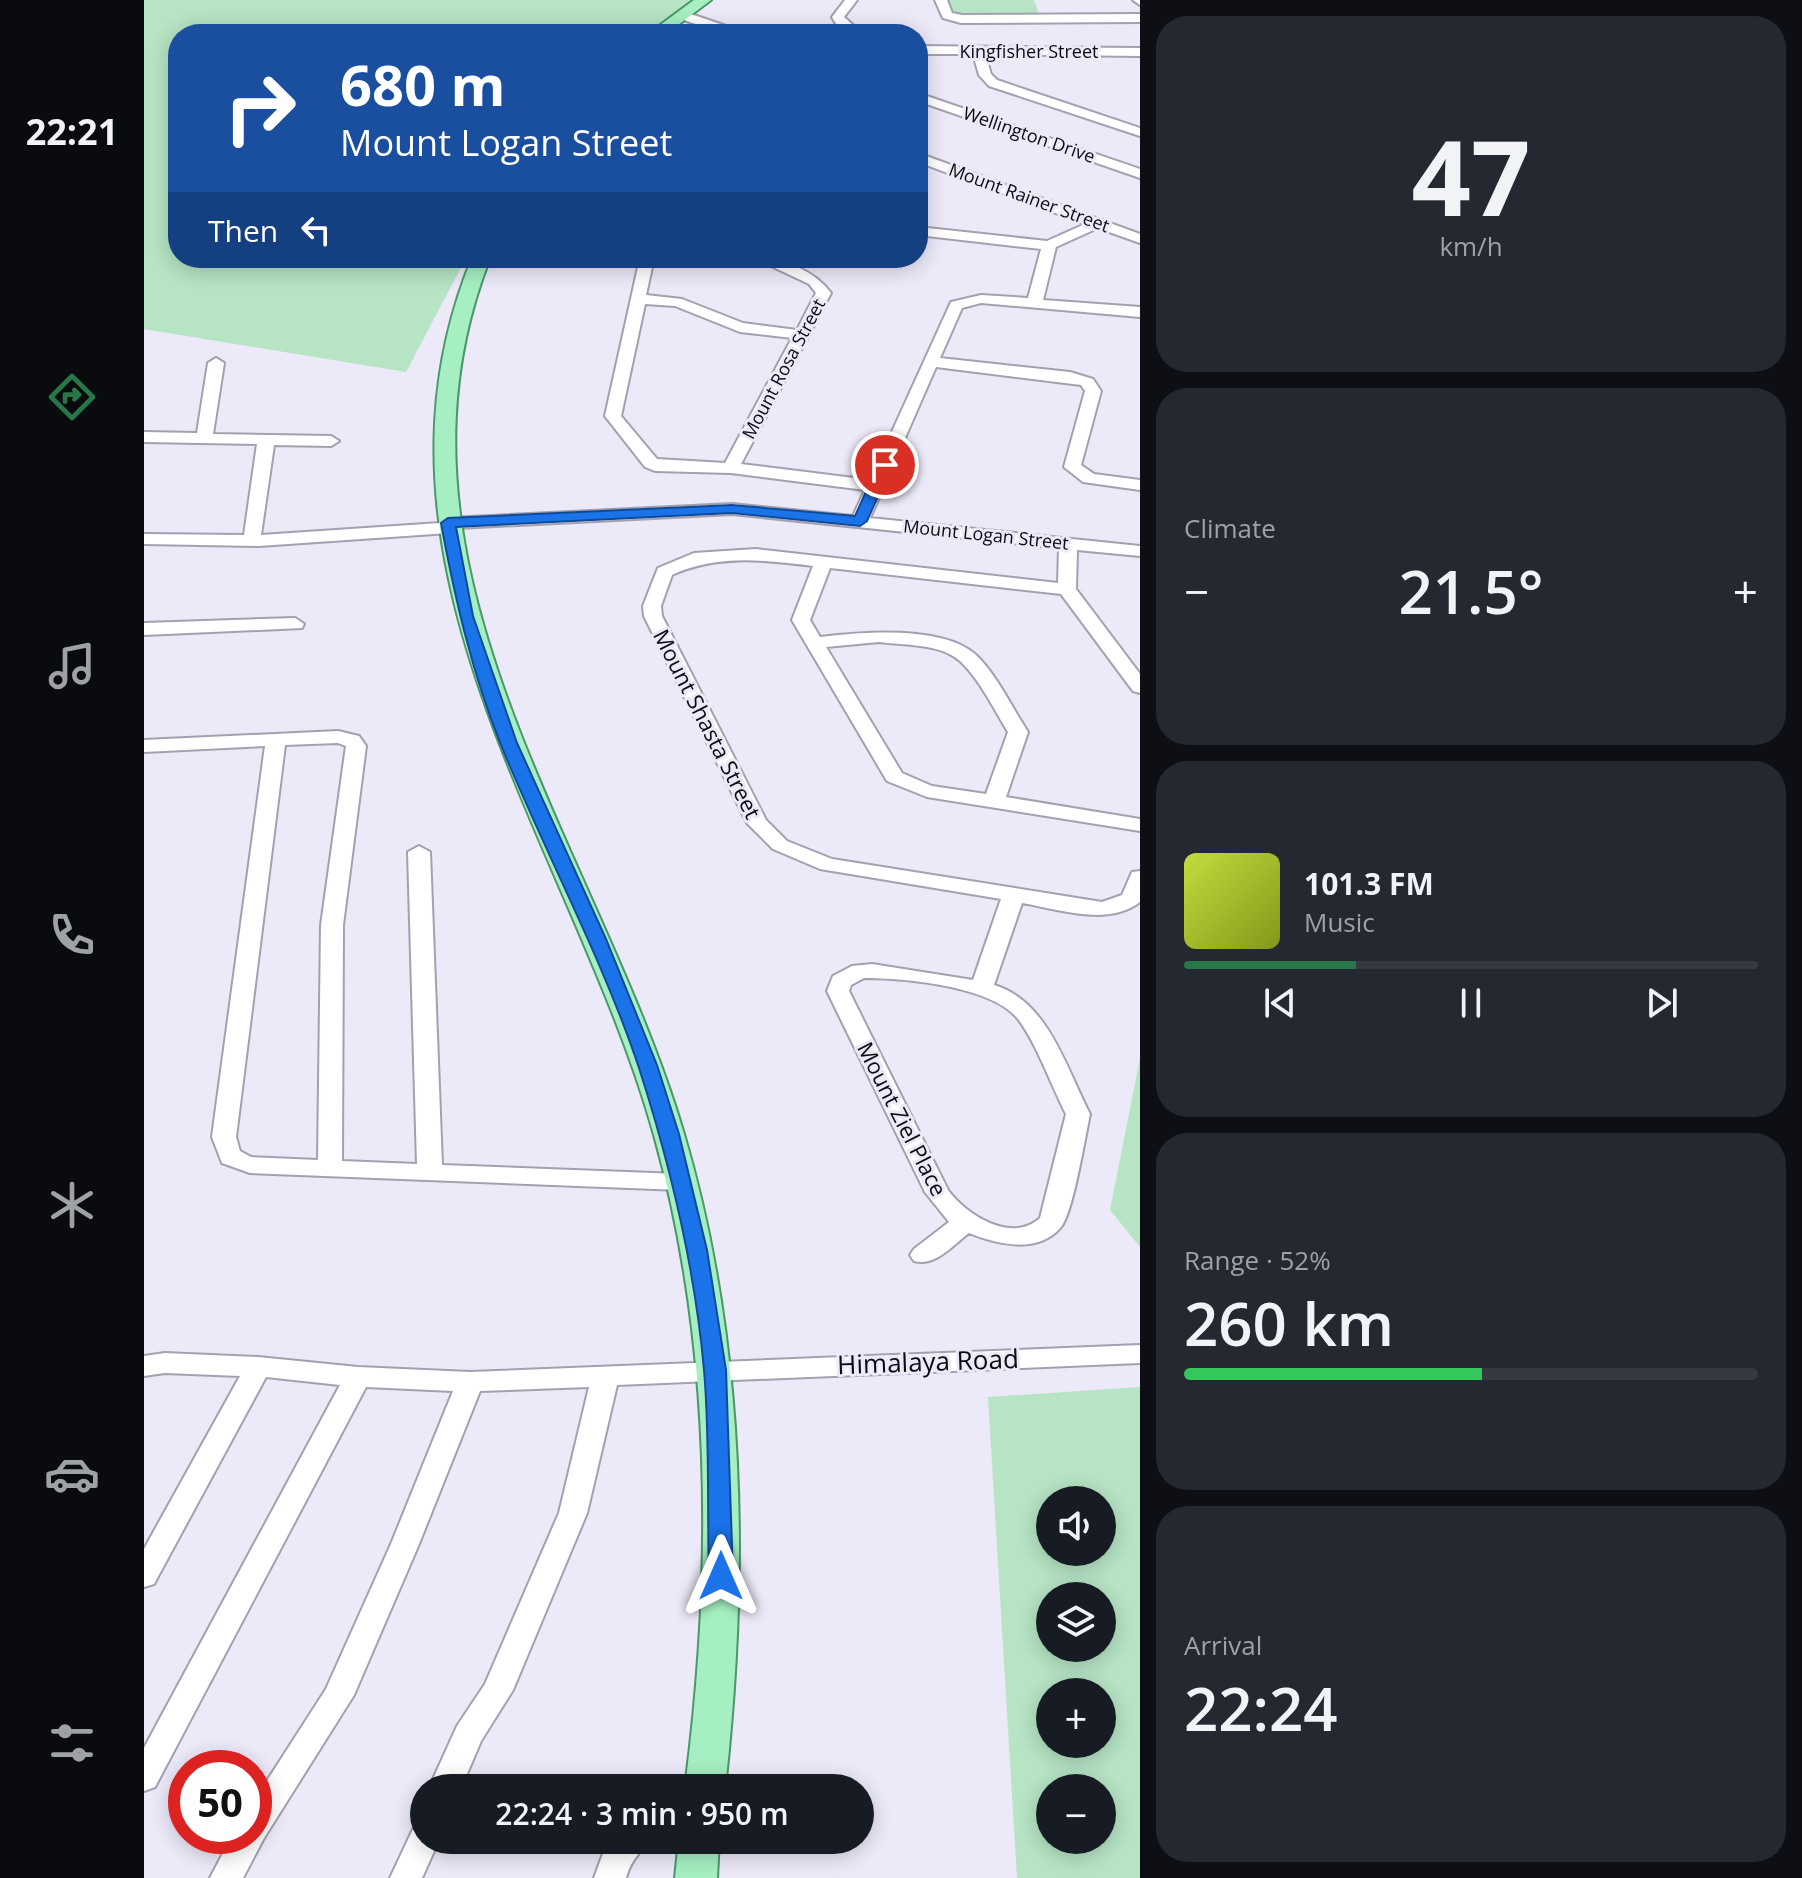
<!DOCTYPE html>
<meta charset="utf-8">
<style>
:root{--surface:#171b24;--page:#242831;--text:#f1f3f6;--muted:#9ea1a6;--line:#363941;--accent:#267849}
body{margin:0;font-family:"Open Sans",sans-serif;background:var(--page);color:var(--text);height:100vh;display:flex;flex-direction:column;font-size:30px;white-space:nowrap}
*{box-sizing:border-box;margin:0}
p{font-size:26px;color:var(--muted)}
.icon{flex:none;width:44px;height:44px;fill:none;stroke:currentColor;stroke-width:2;stroke-linecap:round;stroke-linejoin:round}
.map{position:relative;flex:1;overflow:hidden}
.drawer{display:flex;flex-direction:column;gap:16px;padding:16px;background:#0d0f14;width:662px}
.drawer>*{flex:none}
.hud{position:absolute;left:24px;top:24px;width:760px;height:244px;border-radius:32px;box-shadow:0 4px 20px #0003;background:#1a4fa0;color:#fff;overflow:hidden}
.fabs{position:absolute;left:892px;top:1486px;display:grid;gap:16px}
.fabs a{display:grid;place-items:center;width:80px;height:80px;border-radius:50%;background:var(--surface);box-shadow:0 4px 20px #0003;font-size:40px}
.speed{position:absolute;left:24px;top:1750px;display:flex;gap:16px;font-size:40px;font-weight:700;text-align:center}
.speed>*{display:grid;place-content:center;width:104px;height:104px;border-radius:50%;background:var(--surface);box-shadow:0 4px 20px #0003;line-height:1}
.speed .limit{border:12px solid #d22;background:#fff;color:#111}
.pin{position:absolute;display:grid;place-items:center;width:68px;height:68px;color:#fff;margin:-34px;border:4px solid #fff;border-radius:50%;box-shadow:0 2px 8px #0007}
.me{position:absolute;width:88px;margin:-44px;rotate:0deg;stroke-linejoin:round;filter:drop-shadow(0 0 6px #0008)}
.turn{display:flex;align-items:center;gap:28px;height:168px;padding:0 40px;font-size:36px}
.turn .icon{width:104px;height:104px;stroke-width:2.5}
.turn b{display:block;font-size:56px;line-height:68px}
.then{display:flex;align-items:center;height:76px;padding:0 40px;background:#0003;gap:16px;font-size:30px}
.big{font-size:60px;font-weight:600;line-height:1.1}
.drawer .tile{flex:1;display:flex;flex-direction:column;justify-content:center;gap:12px;min-width:0;padding:0 28px;border-radius:32px;background:var(--page)}
.drawer .dial{align-items:center;gap:0}
.dial b{font-size:104px;line-height:1}
.song{display:flex;align-items:center;gap:24px}
.cover{width:96px;height:96px;border-radius:12px;background:linear-gradient(135deg,hsl(70 70% 55%),hsl(70 70% 35%))}
.played{height:8px;border-radius:4px;background:linear-gradient(90deg,var(--accent) 30%,var(--line) 30%)}
.keys{display:flex;justify-content:space-around;direction:ltr}
.heat{display:flex;justify-content:space-between;align-items:center;font-size:44px;direction:ltr}
.charge{height:12px;border-radius:6px;background:linear-gradient(90deg,#34c759 52%,var(--line) 0)}
.trip{position:absolute;left:266px;top:1774px;width:464px;height:80px;border-radius:40px;background:var(--surface);box-shadow:0 4px 20px #0003;font-weight:600;line-height:80px;text-align:center}
main{display:flex;flex:1;min-height:0}
.dock{display:flex;flex-direction:column;width:144px;justify-content:space-around;align-items:center;background:#090b0e;color:var(--muted)}
.dock .icon{width:56px;height:56px}
.dock .on{color:var(--accent)}
.dock b{font-size:36px;color:var(--text)}
.map>svg:first-child{display:block}
.green{fill:#b6e4c4;fill-rule:evenodd}
.lines{fill:none;stroke-linecap:round;stroke-linejoin:round}
.minor-casing{stroke:#a3a1b0;stroke-width:4}
.major-casing{stroke:#4a986a;stroke-width:4}
.minor{fill:#fff;fill-rule:evenodd}
.major{fill:#a6efc2;fill-rule:evenodd}
.route{fill:#1a73e8;stroke:#114b97;stroke-width:2}
.labels{text-anchor:middle;stroke-width:6;stroke-linejoin:round;paint-order:stroke}
.far-street-label{font-size:18px;fill:#0c0b10;stroke:#ece9f9}
.street-label{font-size:22px;fill:#0c0b10;stroke:#ece9f9}
.near-street-label{font-size:26px;fill:#0c0b10;stroke:#ece9f9}
</style>
<main>
<nav class="dock">
<b>22:21</b>
<svg class="icon on" aria-label="directions" viewBox="0 0 24 24"><path d="M12 3l9 9-9 9-9-9zM9 14v-3h6M13 9l2 2-2 2"/></svg>
<svg class="icon" aria-label="music" viewBox="0 0 24 24"><path d="M9 18V5l10-2v13"/><circle cx="6" cy="18" r="3"/><circle cx="16" cy="16" r="3"/></svg>
<svg class="icon" aria-label="phone" viewBox="0 0 24 24"><path d="M5 4h4l2 5-3 2q2 4 5 5l2-3 5 2v4C11 20 4 13 5 4z"/></svg>
<svg class="icon" aria-label="climate" viewBox="0 0 24 24"><path d="M12 3v18M4 7l16 10M4 17L20 7"/></svg>
<svg class="icon" aria-label="car" viewBox="0 0 24 24"><path d="M5 17H2v-5l4-1 3-4h7l3 4 3 1v5h-3M9 17h6M6 11h13"/><circle cx="7" cy="17" r="2"/><circle cx="17" cy="17" r="2"/></svg>
<svg class="icon" aria-label="filters" viewBox="0 0 24 24"><path d="M4 7h16M4 17h16"/><circle cx="9" cy="7" r="2"/><circle cx="15" cy="17" r="2"/></svg>
</nav>
<div class="map">
<svg width="996" height="1878" viewBox="0 0 996 1878">
<rect width="100%" height="100%" fill="#ece9f9"/>
<path class="green" d="M0,0H549L502,34H34V258H322L262,372L0,329Z
M804,0H890L895,14L889,17L808,15Z
M996,1058V1247L966,1210Z
M996,1387V1878H873L844,1397ZM958,1500V1552H906V1500ZM958,1596V1648H906V1596ZM958,1692V1744H906V1692ZM958,1788V1840H906V1788Z"/>
<g class="lines">
<defs>
<path id="minor" d="M701,0H713L700,17L719,34C703,34 695,31 688,17Z
M791,0H803L808,13L818,15L996,14V22L817,23L799,18Z
M989,0H996V5Z
M538,11L597,31L599,34H581L534,18L532,15Z
M774,46L996,48V56L841,54L847,74L853,80L996,128V136L845,86L835,75L829,54H774Z
M774,93L996,169V178L774,101Z
M774,153L996,234V243L954,228L912,247L899,300L996,307V317L837,303L818,308L796,358L926,372L949,379L957,391L937,465L950,474L996,480V490L939,482L920,467L941,391L937,385L792,367L726,518L996,546V556L933,550L932,589L996,674V693L989,691L917,594L686,568L666,620L676,637C717,632 799,625 832,655C853,675 868,708 884,732L862,797L996,819V831L783,797L743,781L648,620L669,566C620,560 573,554 528,575L517,606L518,616L622,820L643,841L688,859L958,902L978,895L988,872L996,871V902C964,927 914,909 878,903L850,985C904,1001 922,1068 946,1114C941,1137 929,1213 917,1227C894,1255 852,1244 825,1233C809,1245 791,1267 770,1261L766,1255L770,1249L805,1222L781,1192L683,991L689,976L708,966L728,964L829,980L857,899L676,869L629,849L603,823L500,616L499,606L514,568L550,553L612,549L914,583L915,548L588,514L314,528L305,533L115,546L0,544V534L100,535L113,444L0,442V432L53,433L64,363L72,358L80,363L69,434L187,436L195,441L187,446L130,445L117,535L296,523L304,518L588,504L709,516L721,490L587,473L511,471L501,467L461,416L496,258H510L502,295L538,299L599,323L653,330L672,293L665,284L610,258C638,258 670,270 687,293L597,464L726,480L807,302L837,295L884,298L897,249L774,235V227L903,241L941,224L774,162ZM501,304L531,306L596,332L648,338L581,463L513,459L477,416ZM735,642C757,645 790,644 809,656C830,668 851,711 864,732L842,794L788,786L758,773L682,647ZM720,978C760,978 848,986 874,1019C893,1044 907,1085 922,1114L896,1218C868,1244 822,1215 804,1190L705,991L707,985Z
M151,618L160,624L158,628L0,635V623Z
M194,731L215,736L222,746L199,925L198,1161L273,1164L264,852L275,846L286,852L298,1165L536,1174L545,1176L548,1182L545,1188L536,1190L106,1173L78,1163L68,1137L121,746L0,752V740ZM194,743L202,746L177,925L174,1160L107,1157L96,1151L92,1137L141,745Z
M996,1345V1363L473,1385L443,1513L369,1690L337,1741L317,1788H285L313,1726L341,1684L415,1513L445,1387L336,1391L275,1544L210,1695L120,1838L99,1878H66L88,1836H110V1801L182,1689L247,1544L309,1391L222,1387L11,1787L0,1791V1748L196,1385L122,1377L10,1584L0,1587V1549L96,1376L21,1373L0,1376V1356L21,1353L114,1357L214,1367L326,1372Z
M280,1825V1840H295L278,1878H246L269,1829Z
M464,1840H503C495,1857 488,1857 482,1878H450Z"/>
<path id="major" d="M550,0H567L522,34H504Z
M328,258H346C224,568 456,849 540,1134C602,1343 605,1572 581,1788H541C569,1572 569,1346 510,1135C430,848 201,568 328,258Z
M535,1840H575L573,1878H531Z"/>
</defs>
<use href="#minor" class="minor-casing"/>
<use href="#major" class="major-casing"/>
<use href="#minor" class="minor"/>
<use href="#major" class="major"/>
</g>
<path class="route" d="M741,460L748,465L723,521L716,526L588,513L312,527L329,616L373,743L462,939L513,1065L535,1134L563,1250L582,1370L589,1576L585,1583L577,1585L568,1583L565,1576C563,1508 566,1438 560,1370C551,1269 526,1164 495,1068C458,957 401,853 357,745C328,673 311,599 297,523L304,518L588,505L711,516L734,465Z"/>
<g class="labels">
<g class="far-street-label">
<text x="885" y="58">Kingfisher Street</text>
<text transform="translate(885 135) rotate(19)" y="6">Wellington Drive</text>
<text transform="translate(885 198) rotate(20)" y="6">Mount Rainer Street</text>
<text transform="translate(640 369) rotate(-62)" y="6">Mount Rosa Street</text>
<text transform="translate(842 535) rotate(6)" y="6">Mount Logan Street</text>
</g>
<g class="street-label">
<text transform="translate(563 724) rotate(63)" y="8">Mount Shasta Street</text>
<text transform="translate(758 1119) rotate(63)" y="8">Mount Ziel Place</text>
</g>
<g class="near-street-label">
<text transform="translate(784 1362) rotate(-2)" y="9">Himalaya Road</text>
</g>
</g>
</svg>
<div class="fabs">
<a><svg class="icon" aria-label="sound" viewBox="0 0 24 24"><path d="M4 9h4l5-4v14l-5-4H4zM17 9q2 3 0 6"/></svg></a>
<a><svg class="icon" aria-label="layers" viewBox="0 0 24 24"><path d="M12 4l9 5-9 5-9-5zM3 14l9 5 9-5"/></svg></a>
<a>+</a>
<a>−</a>
</div>
<div class="speed"><div class="limit">50</div></div>
<div class="pin" style="left:741px;top:465px;background:#d93025"><svg class="icon" aria-label="arrive" viewBox="0 0 24 24"><path d="M6 21V4h12l-3 4 3 4H6"/></svg></div>
<svg class="me" style="left:577px;top:1576px" viewBox="-20 -20 40 40"><path d="M0-17L14 15 0 8-14 15z" fill="#1a73e8" stroke="#fff" stroke-width="4"/></svg>
<div class="trip">22:24 · 3 min · 950 m</div>
<div class="hud">
<div class="turn"><svg class="icon" aria-label="right" viewBox="0 0 24 24"><path d="M7 20v-9h11M14 6l5 5-5 5"/></svg><div><b>680 m</b>Mount Logan Street</div></div>
<div class="then">Then<svg class="icon" aria-label="left" viewBox="0 0 24 24"><path d="M17 20v-9H6M10 6l-5 5 5 5"/></svg></div>
</div>
</div>
<section class="drawer">
<div class="tile dial"><b>47</b><p>km/h</p></div>
<div class="tile"><p>Climate</p>
<div class="heat"><a>−</a><b class="big">21.5°</b><a>+</a></div>
</div>
<div class="tile">
<div class="song"><i class="cover"></i><div><b>101.3 FM</b><p>Music</p></div></div>
<div class="played"></div>
<div class="keys"><svg class="icon" aria-label="previous" viewBox="0 0 24 24"><path d="M18 5L8 12l10 7zM5 5v14"/></svg><svg class="icon" aria-label="pause" viewBox="0 0 24 24"><path d="M8 5v14M16 5v14"/></svg><svg class="icon" aria-label="next" viewBox="0 0 24 24"><path d="M6 5l10 7-10 7zM19 5v14"/></svg></div>
</div>
<div class="tile"><p>Range · 52%</p><b class="big">260 km</b><div class="charge"></div></div>
<div class="tile"><p>Arrival</p><b class="big">22:24</b></div>
</section>
</main>
